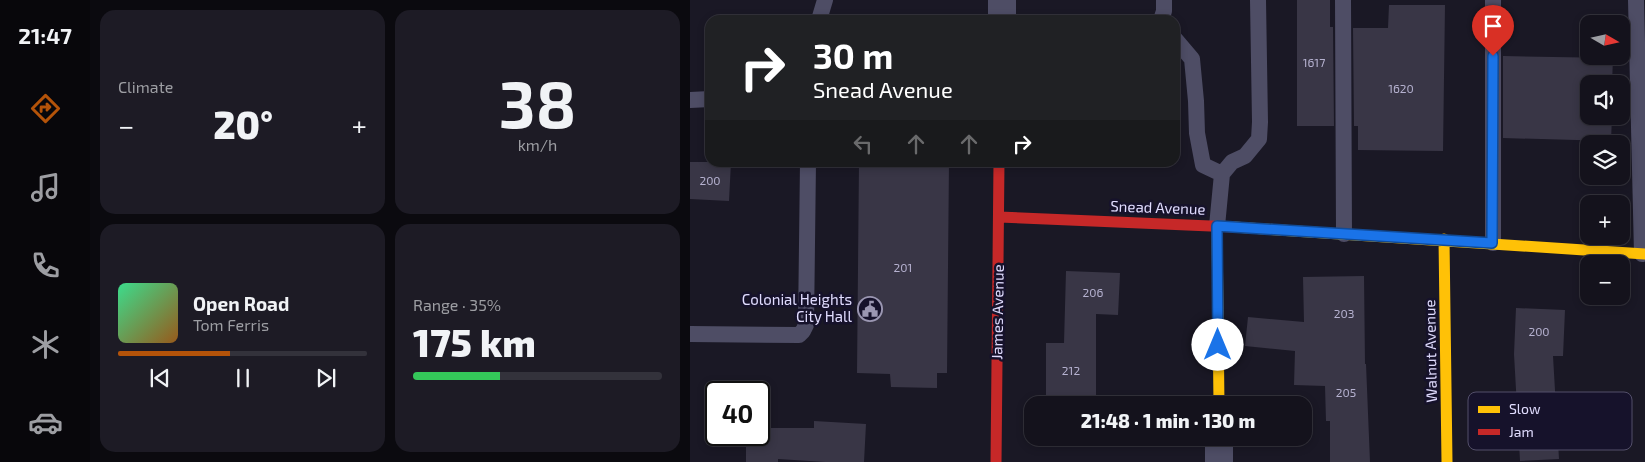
<!DOCTYPE html>
<meta charset="utf-8">
<style>
:root{--surface:#14121c;--page:#1d1b25;--text:#f1f3f6;--muted:#9d9ea3;--line:#33323b;--accent:#b45309}
body{margin:0;font-family:"Exo 2",sans-serif;background:var(--page);color:var(--text);height:100vh;display:flex;flex-direction:column;font-size:19px;white-space:nowrap}
*{box-sizing:border-box;margin:0}
p{font-size:16px;color:var(--muted)}
.icon{flex:none;width:28px;height:28px;fill:none;stroke:currentColor;stroke-width:2;stroke-linecap:round;stroke-linejoin:round}
.map{position:relative;flex:1;overflow:hidden}
.side{display:flex;flex-direction:column;gap:10px;padding:10px;background:#0b0a0f;width:600px}
.side>*{flex:none}
.hud{position:absolute;left:15px;top:15px;width:475px;height:152px;border-radius:15px;box-shadow:0 2px 8px #0003,0 0 0 1px var(--line);background:#202124;color:#fff;overflow:hidden}
.needle{width:32px;rotate:99deg}
.buttons{position:absolute;left:890px;top:15px;display:grid;gap:10px}
.buttons a{display:grid;place-items:center;width:50px;height:50px;border-radius:10px;background:var(--surface);box-shadow:0 2px 8px #0003,0 0 0 1px var(--line);font-size:25px}
.speed{position:absolute;left:15px;top:381px;display:flex;gap:10px;font-size:25px;font-weight:700;text-align:center}
.speed>*{display:grid;place-content:center;width:65px;height:65px;border-radius:50%;background:var(--surface);box-shadow:0 2px 8px #0003,0 0 0 1px var(--line);line-height:1}
.speed .limit{border:2px solid #111;border-radius:8px;background:#fff;color:#111}
.pin{position:absolute;display:grid;place-items:center;width:42px;height:42px;color:#fff;margin:-51px -21px;border-radius:50% 50% 50% 0;rotate:-45deg;box-shadow:0 0 5px #0007}
.pin .icon{rotate:45deg}
.me{position:absolute;width:55px;margin:-28px;rotate:0deg;stroke-linejoin:round;filter:drop-shadow(0 0 4px #0008)}
.turn{display:flex;align-items:center;gap:18px;height:105px;padding:0 25px;font-size:22px}
.turn .icon{width:65px;height:65px;stroke-width:2.5}
.turn b{display:block;font-size:35px;line-height:42px}
.lanes{display:flex;align-items:center;height:48px;padding:0 25px;background:#0003;justify-content:center;gap:25px;direction:ltr}
.lanes .off{opacity:.35}
.big{font-size:38px;font-weight:800;line-height:1.1}
.side .widget{flex:1;display:flex;flex-direction:column;justify-content:center;gap:8px;min-width:0;padding:0 18px;border-radius:15px;background:var(--page)}
.side .dial{align-items:center;gap:0}
.dial b{font-size:65px;line-height:1}
.song{display:flex;align-items:center;gap:15px}
.cover{width:60px;height:60px;border-radius:8px;background:linear-gradient(135deg,hsl(150 70% 55%),hsl(30 70% 35%))}
.played{height:5px;border-radius:2px;background:linear-gradient(90deg,var(--accent) 45%,var(--line) 45%)}
.keys{display:flex;justify-content:space-around;direction:ltr}
.heat{display:flex;justify-content:space-between;align-items:center;font-size:28px;direction:ltr}
.charge{height:8px;border-radius:4px;background:linear-gradient(90deg,#34c759 35%,var(--line) 0)}
.side .tiles{flex:1;display:grid;gap:10px;grid-template-columns:repeat(2,1fr)}
.trip{position:absolute;left:334px;top:396px;width:288px;height:50px;border-radius:15px;background:var(--surface);box-shadow:0 2px 8px #0003,0 0 0 1px var(--line);font-weight:800;line-height:50px;text-align:center}
main{display:flex;flex:1;min-height:0}
.tabs{display:flex;flex-direction:column;width:90px;justify-content:space-around;align-items:center;background:#08070b;color:var(--muted)}
.tabs .icon{width:35px;height:35px}
.tabs .current{color:var(--accent)}
.tabs b{font-size:22px;color:var(--text)}
.map>svg:first-child{display:block}
.building{fill:#393646}
.lines{fill:none;stroke-linecap:round;stroke-linejoin:round}
.lane{stroke:#4e4d65;stroke-width:16}
.street{stroke:#4e4d65;stroke-width:28}
.slow{stroke:#ffc107;stroke-width:11}
.jam{stroke:#c62828;stroke-width:11}
.route-casing{stroke:#114b97;stroke-width:12}
.route{stroke:#1a73e8;stroke-width:9}
.labels{text-anchor:middle;stroke-width:5;stroke-linejoin:round;paint-order:stroke}
.number-label{font-size:12px;fill:#b6b2d0}
.street-label{font-size:15px;fill:#e0dcfe;stroke:#16122b}
.poi-label{font-size:15px;fill:#e0dcfe;stroke:#16122b;text-anchor:end}
.key{fill:#16122b;stroke:#534f6a;stroke-width:1}
.key-label{font-size:14px;fill:#e0dcfe}
</style>
<main>
<nav class="tabs">
<b>21:47</b>
<svg class="icon current" aria-label="directions" viewBox="0 0 24 24"><path d="M12 3l9 9-9 9-9-9zM9 14v-3h6M13 9l2 2-2 2"/></svg>
<svg class="icon" aria-label="music" viewBox="0 0 24 24"><path d="M9 18V5l10-2v13"/><circle cx="6" cy="18" r="3"/><circle cx="16" cy="16" r="3"/></svg>
<svg class="icon" aria-label="phone" viewBox="0 0 24 24"><path d="M5 4h4l2 5-3 2q2 4 5 5l2-3 5 2v4C11 20 4 13 5 4z"/></svg>
<svg class="icon" aria-label="climate" viewBox="0 0 24 24"><path d="M12 3v18M4 7l16 10M4 17L20 7"/></svg>
<svg class="icon" aria-label="car" viewBox="0 0 24 24"><path d="M5 17H2v-5l4-1 3-4h7l3 4 3 1v5h-3M9 17h6M6 11h13"/><circle cx="7" cy="17" r="2"/><circle cx="17" cy="17" r="2"/></svg>
</nav>
<section class="side">
<div class="tiles">
<div class="widget"><p>Climate</p>
<div class="heat"><a>−</a><b class="big">20°</b><a>+</a></div>
</div>
<div class="widget dial"><b>38</b><p>km/h</p></div>
<div class="widget">
<div class="song"><i class="cover"></i><div><b>Open Road</b><p>Tom Ferris</p></div></div>
<div class="played"></div>
<div class="keys"><svg class="icon" aria-label="previous" viewBox="0 0 24 24"><path d="M18 5L8 12l10 7zM5 5v14"/></svg><svg class="icon" aria-label="pause" viewBox="0 0 24 24"><path d="M8 5v14M16 5v14"/></svg><svg class="icon" aria-label="next" viewBox="0 0 24 24"><path d="M6 5l10 7-10 7zM19 5v14"/></svg></div>
</div>
<div class="widget"><p>Range · 35%</p><b class="big">175 km</b><div class="charge"></div></div>
</div>
</section>
<div class="map">
<svg width="955" height="462" viewBox="0 0 955 462">
<rect width="100%" height="100%" fill="#1a1825"/>
<path class="building" d="M607,0H640V27H643L644,126H607Z
M699,5H755L753,151L668,150V126H664L663,28H698Z
M813,56L923,58L922,84H899V116H922L921,141L813,138Z
M0,162H41L39,201L0,199Z
M169,162H259L257,373H247V388L201,387L200,374L167,373Z
M376,271L430,273L428,315L406,314V399H356V343H374Z
M674,276L675,364H676L680,462H640V421H636L635,386L604,385L605,351L555,346L558,317L614,322L613,277Z
M826,308L875,310L873,356H863L869,459L830,461L824,354Z
M124,421L176,424L174,462H135L88,459V462H56V435H69V428H124Z"/>
<g class="lines">
<path class="lane" d="M653,0L654,234
M946,0L952,254
M129,20L135,0
M471,20L474,11V0
M485,39L502,59L506,101L507,133L513,165L532,174
M0,100L20,99
M527,226L532,174L542,162L555,156L569,139L570,122L568,0
M803,243V0
M0,334L109,335L113,331L116,325L118,162"/>
<path class="street" d="M312,20V0
M529,438V462"/>
<path class="slow" d="M527,226L529,405
M544,227L955,254
M754,239L757,462"/>
<path class="jam" d="M309,217L544,227
M306,462L309,162"/>
</g>
<g class="lines">
<defs>
<path id="route" d="M528,345L527,226L802,243L803,56"/>
</defs>
<use href="#route" class="route-casing"/>
<use href="#route" class="route"/>
</g>
<defs>
<symbol id="civic-ring" viewBox="-11 -11 22 22"><circle r="9.5" fill="#16122b" stroke="#9b97b2" stroke-width="1.5"/><path d="M-.6-6.5H3V-4.5H.6V-3L4-1V1h2V6H-6V1h2V-1L-.6-3ZM-1.2 2.5V6h2.4V2.5Z" fill="#9b97b2"/></symbol>
</defs>
<g fill-rule="evenodd">
<use href="#civic-ring" x="166" y="295" width="28" height="28"/>
</g>
<g class="labels">
<g class="number-label">
<text x="624" y="67">1617</text>
<text x="711" y="93">1620</text>
<text x="20" y="185">200</text>
<text x="213" y="272">201</text>
<text x="403" y="297">206</text>
<text x="654" y="318">203</text>
<text x="849" y="336">200</text>
<text x="381" y="375">212</text>
<text x="656" y="397">205</text>
</g>
<g class="street-label">
<text transform="translate(468 208) rotate(2)" y="5">Snead Avenue</text>
<text transform="translate(308 312) rotate(-89)" y="5">James Avenue</text>
<text transform="translate(741 351) rotate(-91)" y="5">Walnut Avenue</text>
</g>
<g class="poi-label">
<text x="162" y="305">Colonial Heights<tspan x="162" dy="17">City Hall</tspan></text>
</g>
</g>
<rect x="778" y="392" width="164" height="58" rx="8" class="key"/>
<rect x="788" y="406" width="22" height="7" fill="#ffc107"/>
<rect x="788" y="429" width="22" height="6" fill="#c62828"/>
<g class="key-label">
<text x="819" y="414">Slow</text>
<text x="819" y="437">Jam</text>
</g>
</svg>
<div class="buttons">
<a><svg class="needle" viewBox="-14 -14 28 28"><path d="M0-13l5 13h-10z" fill="#e53935"/><path d="M0 13l5-13h-10z" fill="#9d9ea3"/></svg></a>
<a><svg class="icon" aria-label="sound" viewBox="0 0 24 24"><path d="M4 9h4l5-4v14l-5-4H4zM17 9q2 3 0 6"/></svg></a>
<a><svg class="icon" aria-label="layers" viewBox="0 0 24 24"><path d="M12 4l9 5-9 5-9-5zM3 14l9 5 9-5"/></svg></a>
<a>+</a>
<a>−</a>
</div>
<div class="speed"><div class="limit">40</div></div>
<div class="pin" style="left:803px;top:56px;background:#d93025"><svg class="icon" aria-label="arrive" viewBox="0 0 24 24"><path d="M6 21V4h12l-3 4 3 4H6"/></svg></div>
<svg class="me" style="left:528px;top:345px" viewBox="-20 -20 40 40"><circle r="19" fill="#fff"/><path d="M0-13L10 11 0 6-10 11z" fill="#1a73e8"/></svg>
<div class="trip">21:48 · 1 min · 130 m</div>
<div class="hud">
<div class="turn"><svg class="icon" aria-label="right" viewBox="0 0 24 24"><path d="M7 20v-9h11M14 6l5 5-5 5"/></svg><div><b>30 m</b>Snead Avenue</div></div>
<div class="lanes"><svg class="icon off" aria-label="left" viewBox="0 0 24 24"><path d="M17 20v-9H6M10 6l-5 5 5 5"/></svg><svg class="icon off" aria-label="ahead" viewBox="0 0 24 24"><path d="M12 20V5M6 11l6-6 6 6"/></svg><svg class="icon off" aria-label="ahead" viewBox="0 0 24 24"><path d="M12 20V5M6 11l6-6 6 6"/></svg><svg class="icon" aria-label="right" viewBox="0 0 24 24"><path d="M7 20v-9h11M14 6l5 5-5 5"/></svg></div>
</div>
</div>
</main>
